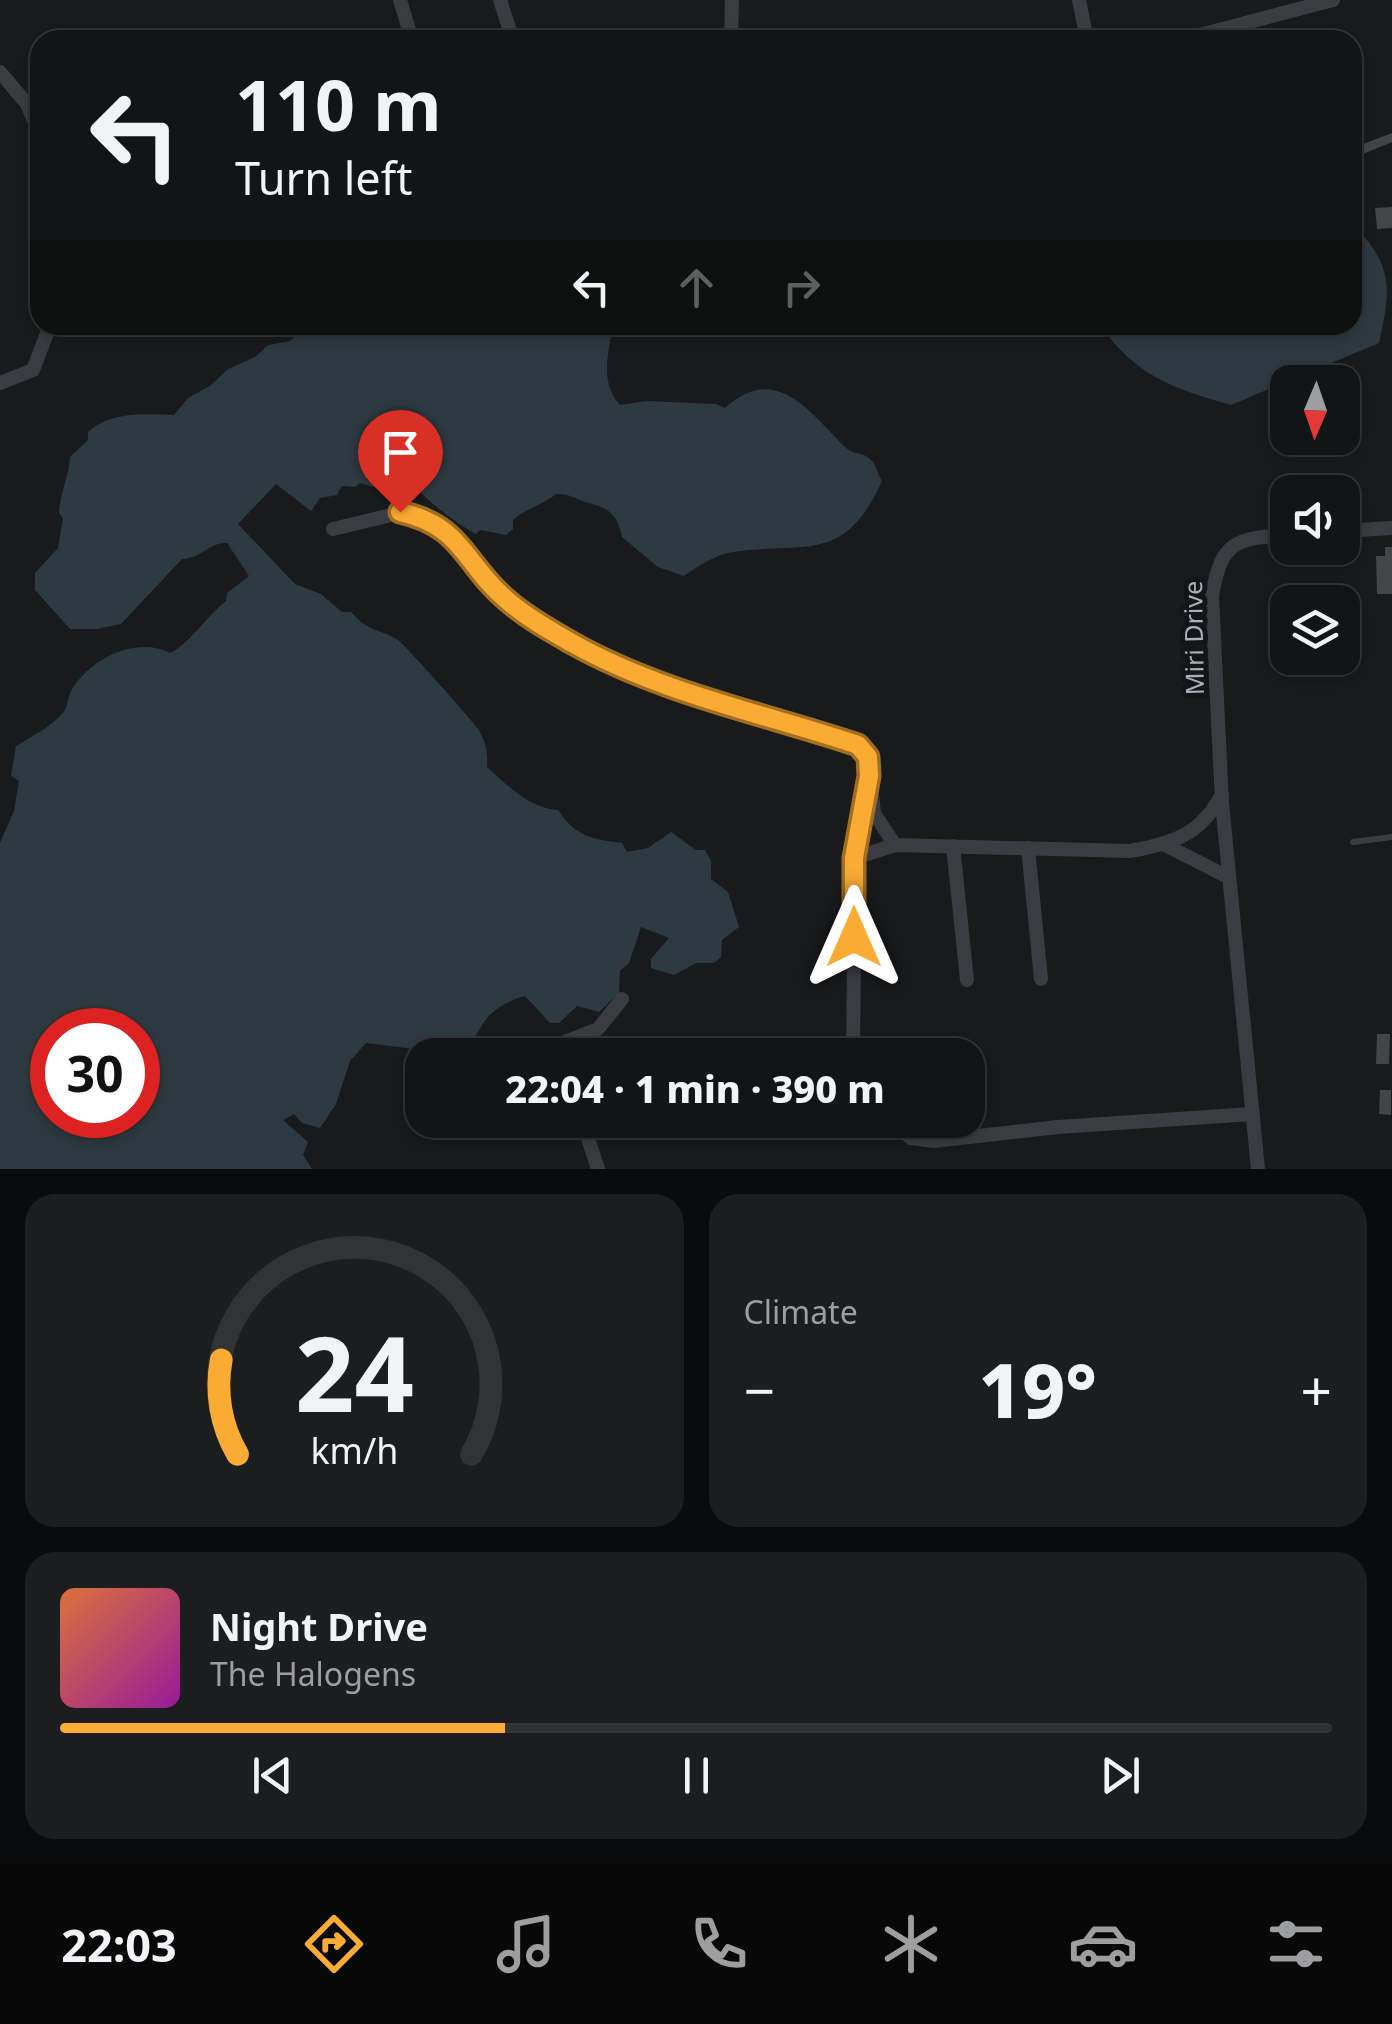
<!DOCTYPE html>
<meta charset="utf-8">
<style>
:root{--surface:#131415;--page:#1c1d1e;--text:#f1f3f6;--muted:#9d9ea0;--line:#323334;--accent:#faab33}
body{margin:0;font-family:"Noto Sans",sans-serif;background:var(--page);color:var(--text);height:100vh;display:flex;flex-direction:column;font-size:38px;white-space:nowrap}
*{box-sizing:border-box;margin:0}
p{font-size:32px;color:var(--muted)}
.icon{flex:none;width:55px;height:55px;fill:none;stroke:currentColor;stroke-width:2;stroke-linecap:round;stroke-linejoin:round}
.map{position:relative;height:1169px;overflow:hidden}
.drawer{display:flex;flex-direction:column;gap:25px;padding:25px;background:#0a0b0c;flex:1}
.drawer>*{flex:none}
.hud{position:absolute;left:30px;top:30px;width:1332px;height:305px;border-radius:30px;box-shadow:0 5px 15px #0003,0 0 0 2px var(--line);background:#131415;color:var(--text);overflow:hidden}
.needle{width:65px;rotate:182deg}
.buttons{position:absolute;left:1270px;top:365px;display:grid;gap:20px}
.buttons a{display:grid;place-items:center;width:90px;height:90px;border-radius:20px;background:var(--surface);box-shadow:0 5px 15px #0003,0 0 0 2px var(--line);font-size:50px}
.speed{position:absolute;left:30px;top:1008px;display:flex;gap:20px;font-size:50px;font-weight:700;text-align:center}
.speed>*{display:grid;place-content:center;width:130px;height:130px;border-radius:50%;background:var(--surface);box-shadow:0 5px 15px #0003,0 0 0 2px var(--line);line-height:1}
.speed .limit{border:15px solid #d22;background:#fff;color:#111}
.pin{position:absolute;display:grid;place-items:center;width:85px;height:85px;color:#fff;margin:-102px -42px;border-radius:50% 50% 50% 0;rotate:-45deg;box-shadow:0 0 10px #0007}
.pin .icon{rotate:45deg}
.me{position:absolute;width:110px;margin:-55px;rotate:0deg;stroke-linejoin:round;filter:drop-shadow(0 0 8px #0008)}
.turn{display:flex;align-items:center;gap:35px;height:210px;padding:0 40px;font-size:45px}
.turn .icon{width:130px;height:130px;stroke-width:2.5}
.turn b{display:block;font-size:70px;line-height:85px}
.lanes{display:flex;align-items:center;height:95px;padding:0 40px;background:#0003;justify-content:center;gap:50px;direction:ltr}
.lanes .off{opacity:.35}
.big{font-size:75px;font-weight:800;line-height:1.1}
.drawer .widget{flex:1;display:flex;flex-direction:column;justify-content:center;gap:15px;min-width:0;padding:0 35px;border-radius:30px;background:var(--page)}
.drawer .dial{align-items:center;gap:0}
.dial svg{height:260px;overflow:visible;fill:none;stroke:var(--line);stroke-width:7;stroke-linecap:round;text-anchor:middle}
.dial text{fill:var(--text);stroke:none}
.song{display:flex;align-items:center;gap:30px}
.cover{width:120px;height:120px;border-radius:15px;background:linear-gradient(135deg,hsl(20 70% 55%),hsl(300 70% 35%))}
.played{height:10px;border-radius:5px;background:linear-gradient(90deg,var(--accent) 35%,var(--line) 35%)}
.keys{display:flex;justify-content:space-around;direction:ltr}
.heat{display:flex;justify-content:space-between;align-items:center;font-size:55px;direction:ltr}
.drawer .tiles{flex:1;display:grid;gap:25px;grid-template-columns:1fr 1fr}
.widget:last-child{grid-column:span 2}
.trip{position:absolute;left:405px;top:1038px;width:580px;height:100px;border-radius:30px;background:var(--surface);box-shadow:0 5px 15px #0003,0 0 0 2px var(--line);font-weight:800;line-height:100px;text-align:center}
.dock{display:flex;height:160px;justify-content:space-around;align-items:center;background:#080808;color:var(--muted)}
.dock .icon{width:70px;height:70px}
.dock .selected{color:var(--accent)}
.dock b{font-size:45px;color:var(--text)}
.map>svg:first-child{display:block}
.water{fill:#2e3a41;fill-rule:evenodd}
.building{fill:#434549}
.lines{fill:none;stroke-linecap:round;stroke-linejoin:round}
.lane{stroke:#3a3c41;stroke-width:6}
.street{stroke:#3a3c41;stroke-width:14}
.route-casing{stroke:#a26f21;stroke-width:25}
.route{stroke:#faab33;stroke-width:18}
.labels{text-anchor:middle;stroke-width:10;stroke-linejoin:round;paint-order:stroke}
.street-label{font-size:25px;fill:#abb1bc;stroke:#141517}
</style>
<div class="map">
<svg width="1392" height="1169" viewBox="0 0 1392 1169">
<rect width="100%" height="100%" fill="#191a1c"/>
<path class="water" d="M1353,224C1392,266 1392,285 1379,343L1231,405C1172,388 1136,376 1100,325H1352Z
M307,325H609L612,328C608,356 600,383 620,405L646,401L716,404L725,408C775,362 808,410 845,447C852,454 858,452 866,456C877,462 876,472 882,481C844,566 803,541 733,552C715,555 698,566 684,576L658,567L622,537C617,514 610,509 589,503C575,500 573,494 556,494C543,505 527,508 513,520V529L506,535L480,530L476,534C452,521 429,502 410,482V473L400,462L373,487L360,483L355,487L342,486L337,495L320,498L311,511L276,484L238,524L295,584L321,594L342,612H351C371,634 379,628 398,640C405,645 473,721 478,729C486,742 488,752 487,767C507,785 530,809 558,810C576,837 592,839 622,843L627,852L648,848L671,832L696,850H705L711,861V879L728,892L739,927L722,940L721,957L714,963H696L674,975L651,968V959L669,938L641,927L629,963L620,971L619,993L599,1012L577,1006L559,1023H550L525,996C513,999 496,1007 487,1018C476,1033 478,1041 456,1043L462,1055L366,1043L350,1061L336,1104L320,1128L302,1123L294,1114L283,1120L308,1142L303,1155L312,1169H0V843L14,811L19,781L11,776L16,746C32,736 56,725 66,708C68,703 68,697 70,693C87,660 136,635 170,653C187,646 208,615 226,601L227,593L249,576L227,543C209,542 201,559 182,559L121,624L97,629H70L35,590V573L58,548L63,518L59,513C60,492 69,477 70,457L88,440V432C111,411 145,414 174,415L188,398L210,386L228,369L255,357L268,345L290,341ZM52,1030H138V1115H52Z"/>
<path class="building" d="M1392,133V142L1358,156L1355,147Z
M1392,207V228L1377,229L1375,208Z
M1385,547H1392V594H1377L1376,556H1385Z
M1377,1034H1390L1389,1064H1376Z
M1380,1090H1391V1115L1379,1114Z"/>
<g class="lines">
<path class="lane" d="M1353,842L1392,837"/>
<path class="street" d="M400,0L412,40
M500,0L513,40
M1079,0L1087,40
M731,40L732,0
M1181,40L1333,0
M0,72L27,104L40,134
M0,383L33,370L50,325
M333,529L400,513L428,518L448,531L507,601L572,643L664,686L858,745L868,757L874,813L895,845
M1342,531L1392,528
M1165,845L1228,877
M953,846L967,980
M1028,848L1041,979
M855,858L895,845L1129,851C1172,844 1201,835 1222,794
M549,1055L562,1043L598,1029L622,999
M853,1055L855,858L866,792
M582,1120L598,1169
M888,1120L911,1138L934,1141L1058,1127L1252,1114
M1258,1169L1222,803L1212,596C1221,541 1236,538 1288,535"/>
</g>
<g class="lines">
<defs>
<path id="route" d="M400,512C464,526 464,565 508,601C526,617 551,631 572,643C661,693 762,713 858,745L868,757L869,776L854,858V937"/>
</defs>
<use href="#route" class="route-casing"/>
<use href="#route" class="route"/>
</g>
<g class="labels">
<g class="street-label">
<text transform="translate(1194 638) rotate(-91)" y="9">Miri Drive</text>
</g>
</g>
</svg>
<div class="buttons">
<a><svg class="needle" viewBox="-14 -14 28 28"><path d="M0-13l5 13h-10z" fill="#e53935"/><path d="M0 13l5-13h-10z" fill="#9d9ea0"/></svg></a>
<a><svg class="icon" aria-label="sound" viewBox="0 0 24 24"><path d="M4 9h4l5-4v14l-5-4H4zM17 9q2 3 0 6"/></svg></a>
<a><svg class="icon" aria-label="layers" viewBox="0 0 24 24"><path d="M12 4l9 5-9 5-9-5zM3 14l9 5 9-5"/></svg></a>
</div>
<div class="speed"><div class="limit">30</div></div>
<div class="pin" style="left:400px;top:512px;background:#d93025"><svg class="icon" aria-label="arrive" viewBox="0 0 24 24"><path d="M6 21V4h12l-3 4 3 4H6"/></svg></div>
<svg class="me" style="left:854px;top:937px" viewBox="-20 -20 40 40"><path d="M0-17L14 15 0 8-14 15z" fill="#faab33" stroke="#fff" stroke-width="4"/></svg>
<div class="trip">22:04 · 1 min · 390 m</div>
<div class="hud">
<div class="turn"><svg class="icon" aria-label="left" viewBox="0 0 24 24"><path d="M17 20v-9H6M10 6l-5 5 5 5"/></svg><div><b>110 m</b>Turn left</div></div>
<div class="lanes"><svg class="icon" aria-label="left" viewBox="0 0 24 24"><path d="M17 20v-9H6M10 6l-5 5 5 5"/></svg><svg class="icon off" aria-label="ahead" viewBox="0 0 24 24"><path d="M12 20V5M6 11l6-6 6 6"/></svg><svg class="icon off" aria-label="right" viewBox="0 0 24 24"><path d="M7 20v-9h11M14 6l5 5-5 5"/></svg></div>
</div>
</div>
<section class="drawer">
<div class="tiles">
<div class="widget dial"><svg viewBox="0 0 100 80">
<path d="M14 69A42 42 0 1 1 86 69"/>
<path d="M14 69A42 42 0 0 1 9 40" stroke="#faab33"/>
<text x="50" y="56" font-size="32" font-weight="700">24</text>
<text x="50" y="72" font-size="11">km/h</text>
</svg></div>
<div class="widget"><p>Climate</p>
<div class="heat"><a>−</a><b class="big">19°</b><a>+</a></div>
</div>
<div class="widget">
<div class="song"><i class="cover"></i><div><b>Night Drive</b><p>The Halogens</p></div></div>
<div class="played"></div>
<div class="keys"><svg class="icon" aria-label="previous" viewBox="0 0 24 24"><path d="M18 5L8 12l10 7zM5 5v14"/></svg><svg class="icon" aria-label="pause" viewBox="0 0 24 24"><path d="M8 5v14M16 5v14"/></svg><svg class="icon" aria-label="next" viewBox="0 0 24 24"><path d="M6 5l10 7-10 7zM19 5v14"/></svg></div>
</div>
</div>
</section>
<nav class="dock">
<b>22:03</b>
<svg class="icon selected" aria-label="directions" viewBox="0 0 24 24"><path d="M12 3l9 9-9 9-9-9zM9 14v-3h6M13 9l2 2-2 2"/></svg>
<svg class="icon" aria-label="music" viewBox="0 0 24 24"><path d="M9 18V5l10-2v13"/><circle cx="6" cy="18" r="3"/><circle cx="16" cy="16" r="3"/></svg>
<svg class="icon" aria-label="phone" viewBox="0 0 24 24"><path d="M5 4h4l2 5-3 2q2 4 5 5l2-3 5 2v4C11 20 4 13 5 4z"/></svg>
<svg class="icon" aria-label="climate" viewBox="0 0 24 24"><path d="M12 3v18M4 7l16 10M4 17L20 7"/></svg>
<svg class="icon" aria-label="car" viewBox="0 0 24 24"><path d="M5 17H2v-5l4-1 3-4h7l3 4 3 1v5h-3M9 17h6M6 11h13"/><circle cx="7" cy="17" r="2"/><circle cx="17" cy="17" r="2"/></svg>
<svg class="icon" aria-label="filters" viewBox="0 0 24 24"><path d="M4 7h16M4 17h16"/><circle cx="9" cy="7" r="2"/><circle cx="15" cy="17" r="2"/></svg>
</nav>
